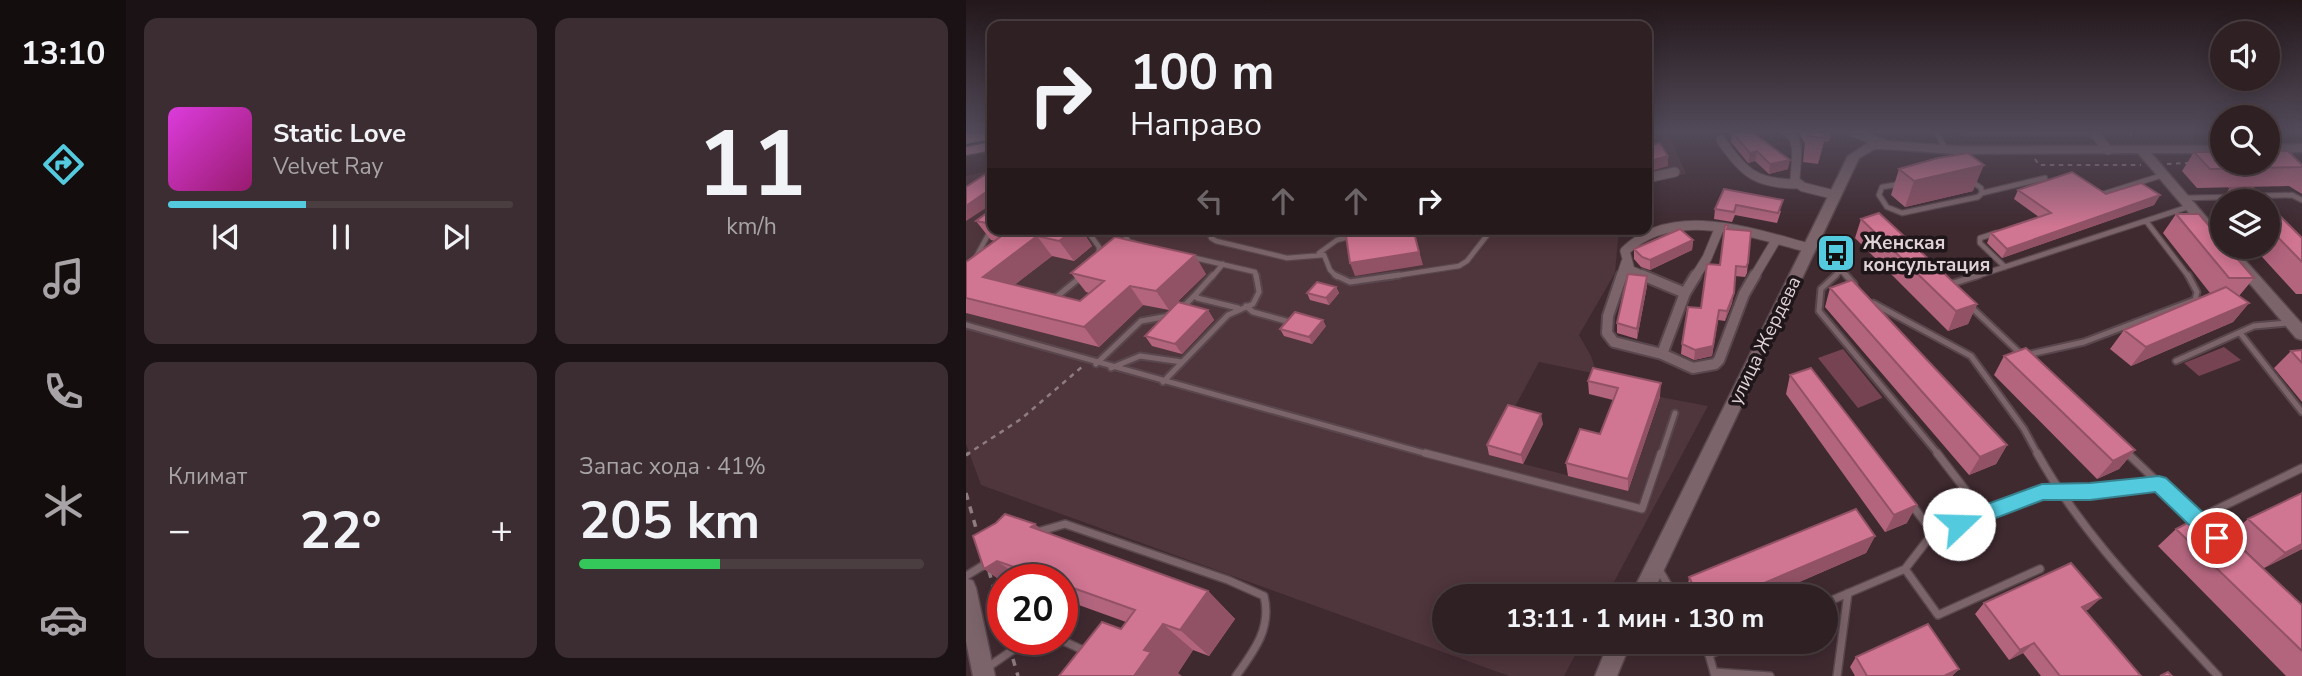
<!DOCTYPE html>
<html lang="ru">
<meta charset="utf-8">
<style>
:root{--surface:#2f2024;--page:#3b2d31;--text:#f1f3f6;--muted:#a7a3a6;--line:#4a3e41;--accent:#54cade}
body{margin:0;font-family:"Nunito Sans",sans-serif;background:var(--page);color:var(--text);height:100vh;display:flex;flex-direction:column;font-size:26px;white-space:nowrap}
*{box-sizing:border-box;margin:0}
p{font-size:23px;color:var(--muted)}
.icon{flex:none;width:38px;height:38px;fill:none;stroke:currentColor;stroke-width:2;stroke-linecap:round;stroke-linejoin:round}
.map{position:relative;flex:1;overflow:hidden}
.details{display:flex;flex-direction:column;gap:18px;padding:18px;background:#1a1214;width:840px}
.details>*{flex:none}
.hud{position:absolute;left:21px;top:21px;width:665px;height:214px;border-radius:14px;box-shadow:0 4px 18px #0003,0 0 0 2px var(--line);background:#2f2024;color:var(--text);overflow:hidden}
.fabs{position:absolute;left:1244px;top:21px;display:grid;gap:14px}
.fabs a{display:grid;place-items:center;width:70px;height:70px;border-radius:50%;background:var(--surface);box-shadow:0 4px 18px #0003,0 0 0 2px var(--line);font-size:35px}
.speed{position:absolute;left:21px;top:564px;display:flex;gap:14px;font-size:35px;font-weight:700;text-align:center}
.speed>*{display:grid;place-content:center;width:91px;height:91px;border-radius:50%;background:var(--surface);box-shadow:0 4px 18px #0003,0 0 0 2px var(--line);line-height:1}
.speed .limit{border:10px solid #d22;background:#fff;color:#111}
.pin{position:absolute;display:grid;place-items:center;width:60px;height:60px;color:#fff;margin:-30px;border:4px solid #fff;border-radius:50%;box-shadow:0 2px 7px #0007}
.me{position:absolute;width:77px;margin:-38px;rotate:69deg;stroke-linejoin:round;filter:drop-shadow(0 0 5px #0008)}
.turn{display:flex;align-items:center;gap:24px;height:147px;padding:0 28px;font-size:32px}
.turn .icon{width:91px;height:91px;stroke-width:2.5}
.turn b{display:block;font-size:49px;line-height:60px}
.lanes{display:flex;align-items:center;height:66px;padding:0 28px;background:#0003;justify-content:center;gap:35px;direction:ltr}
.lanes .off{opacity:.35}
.big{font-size:52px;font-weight:700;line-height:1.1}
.details .card{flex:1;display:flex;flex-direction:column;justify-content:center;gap:10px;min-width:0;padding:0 24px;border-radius:14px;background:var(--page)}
.details .dial{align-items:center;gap:0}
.dial b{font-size:91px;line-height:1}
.song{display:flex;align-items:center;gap:21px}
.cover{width:84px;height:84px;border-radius:10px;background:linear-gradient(135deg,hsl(300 70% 55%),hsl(320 70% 35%))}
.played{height:7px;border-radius:4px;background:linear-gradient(90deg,var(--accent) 40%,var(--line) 40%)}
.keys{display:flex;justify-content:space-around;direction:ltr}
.heat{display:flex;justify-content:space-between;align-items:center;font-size:38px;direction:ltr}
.charge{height:10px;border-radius:5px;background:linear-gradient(90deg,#34c759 41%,var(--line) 0)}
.details .tiles{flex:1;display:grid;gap:18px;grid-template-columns:repeat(2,1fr)}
.trip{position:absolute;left:466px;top:584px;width:406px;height:70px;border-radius:35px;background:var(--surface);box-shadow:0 4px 18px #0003,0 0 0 2px var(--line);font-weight:700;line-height:70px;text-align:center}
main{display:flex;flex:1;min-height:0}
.tabs{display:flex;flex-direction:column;width:126px;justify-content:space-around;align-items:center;background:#130d0e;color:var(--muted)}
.tabs .icon{width:49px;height:49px}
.tabs .on{color:var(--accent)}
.tabs b{font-size:32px;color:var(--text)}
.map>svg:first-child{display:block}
.built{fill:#4f353c}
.green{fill:#764353}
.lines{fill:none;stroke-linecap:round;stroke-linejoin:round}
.service-far2-casing{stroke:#59474d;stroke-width:7}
.service-far1-casing{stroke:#59474d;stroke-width:9}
.service-casing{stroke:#59474d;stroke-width:10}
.minor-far1-casing{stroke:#59474d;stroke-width:11}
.minor-casing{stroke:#59474d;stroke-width:14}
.secondary-casing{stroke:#59474d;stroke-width:3}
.primary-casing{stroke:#59474d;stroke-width:3}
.path-far2{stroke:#8e7c81;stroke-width:2;stroke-dasharray:4.5 4.5;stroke-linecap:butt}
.path-far1{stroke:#8e7c81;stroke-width:2.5;stroke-dasharray:5 5;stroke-linecap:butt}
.path{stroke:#8e7c81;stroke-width:3.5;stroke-dasharray:7 7;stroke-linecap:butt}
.service-far2{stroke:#7b646a;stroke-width:4.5}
.service-far1{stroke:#7b646a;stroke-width:5}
.service{stroke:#7b646a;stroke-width:7}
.minor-far1{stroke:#7b646a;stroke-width:9}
.minor{stroke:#7b646a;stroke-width:10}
.secondary{fill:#7b646a;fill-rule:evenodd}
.primary{fill:#bc7a8f;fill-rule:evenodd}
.tram{stroke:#97868a;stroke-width:2}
.wall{fill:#b3657e}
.shaded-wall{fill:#925266}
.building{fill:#d07592;stroke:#925266;stroke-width:2}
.route{fill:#54cade;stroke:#378390;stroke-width:2}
.labels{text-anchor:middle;stroke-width:7;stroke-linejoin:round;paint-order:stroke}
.poi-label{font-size:19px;font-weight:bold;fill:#dfd1d5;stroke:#1f1619;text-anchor:start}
.street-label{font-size:19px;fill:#dfd1d5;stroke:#1f1619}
</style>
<main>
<nav class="tabs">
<b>13:10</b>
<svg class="icon on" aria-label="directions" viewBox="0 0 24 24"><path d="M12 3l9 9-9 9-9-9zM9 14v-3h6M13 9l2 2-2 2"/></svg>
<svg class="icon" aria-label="music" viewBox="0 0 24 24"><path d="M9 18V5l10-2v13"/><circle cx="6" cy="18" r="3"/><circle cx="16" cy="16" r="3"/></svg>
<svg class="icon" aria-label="phone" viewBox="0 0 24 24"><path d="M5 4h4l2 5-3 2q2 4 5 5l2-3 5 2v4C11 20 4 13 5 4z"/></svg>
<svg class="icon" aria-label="climate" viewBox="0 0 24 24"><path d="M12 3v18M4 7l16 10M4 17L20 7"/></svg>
<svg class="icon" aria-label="car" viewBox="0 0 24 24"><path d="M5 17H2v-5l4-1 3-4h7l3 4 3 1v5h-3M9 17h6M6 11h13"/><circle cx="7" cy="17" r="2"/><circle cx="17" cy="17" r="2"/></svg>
</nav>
<section class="details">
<div class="tiles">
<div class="card">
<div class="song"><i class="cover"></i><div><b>Static Love</b><p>Velvet Ray</p></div></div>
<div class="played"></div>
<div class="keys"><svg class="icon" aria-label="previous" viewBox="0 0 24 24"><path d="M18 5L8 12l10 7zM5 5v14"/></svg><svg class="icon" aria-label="pause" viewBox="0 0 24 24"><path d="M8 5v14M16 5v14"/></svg><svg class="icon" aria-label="next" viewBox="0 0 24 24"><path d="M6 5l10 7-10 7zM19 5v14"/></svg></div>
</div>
<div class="card dial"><b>11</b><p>km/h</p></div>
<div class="card"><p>Климат</p>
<div class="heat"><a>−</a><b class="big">22°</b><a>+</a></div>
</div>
<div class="card"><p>Запас хода · 41%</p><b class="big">205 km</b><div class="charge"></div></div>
</div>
</section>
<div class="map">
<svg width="1336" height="676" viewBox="0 0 1336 676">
<rect width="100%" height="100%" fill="#3f2a30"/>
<path class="built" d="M681,132H702L720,174L681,182Z
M26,170V229H653L649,273L613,335L625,356L631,374L573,362L523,455L662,491L694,397L742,406L640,597H478V642H616L598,676H543L15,485L0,444V176Z"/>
<path class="green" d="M1258,347L1275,360L1233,376L1218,363Z
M877,349L916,397V398L892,408L852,358Z"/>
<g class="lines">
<defs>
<path id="service-far2" d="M971,132L979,149
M997,133H1128
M995,174L1015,188L1016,193L1012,197L936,213L921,207L913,195L916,187Z
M1016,193L1079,178
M1137,194L1197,175
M1289,196L1326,195L1336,200
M1219,198L1262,197
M1180,221L1223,277
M120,229L133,247V257
M155,229L163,242L168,243
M236,229H249
M244,230L245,238L250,241L321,258L358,255L364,270L371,277
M1030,233L1014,238V243L1039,267
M353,253L371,240L390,235L396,229
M10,257L22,235L30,229
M225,257L289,272L290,277
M246,277L257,264
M421,277L493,266L501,261L526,229
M868,277L875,270L881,277
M1008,277L1225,206"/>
<path id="service-far1" d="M247,275L230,294L231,298L272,308
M369,275L384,282L433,275
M870,275L855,289L853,311L973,455
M880,275L888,284
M982,285L1013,275
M88,299L116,276
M907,303L1005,356L1058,429L1072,455
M1003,305L1057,356
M280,306L287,312L320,321
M215,309L230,294
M0,325L465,455
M1274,333L1336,412
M1060,355L1118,342L1229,300L1231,292L1222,275
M1210,361L1288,326L1322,323
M130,364L175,321L203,316
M145,368L174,356L216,362
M197,382L262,315L287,304L293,292L290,275
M1161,453L1163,455
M695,455L709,413"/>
<path id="service" d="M459,453L676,509L695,453
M971,453L1018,514
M1071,453C1118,538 1187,605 1252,676
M1161,453L1235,523
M946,505L967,533
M1235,517L1336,468
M71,532L99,524L262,580L298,596C306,628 288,651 270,676
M692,568L709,597
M939,569L972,615L1074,569
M0,576L21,563
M859,603L939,569L967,533L1076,492H1124L1193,484
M93,639L119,651
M735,642L743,655L749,676
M743,655L772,642
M22,667L63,639
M748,672L804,676
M871,676L882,593"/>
<path id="minor-far1" d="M821,132C836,139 829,166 829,181L837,187L869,195
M887,132L920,145
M1127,132L1142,150
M755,140C778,174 791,184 833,184
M681,178L709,172
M655,277L660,262
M680,277L664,270L659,251C707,204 786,233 843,248
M729,277L741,258L753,229
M788,277L810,240"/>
<path id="minor" d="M656,275L642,316L641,333L648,342L696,354L727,368L749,364L753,360L778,294L789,275
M676,275L719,293L696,354
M719,293L730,275"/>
<path id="secondary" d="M920,141L989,146H1256V153H1185L1256,235V247H1259L1251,246L1172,153L989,154L920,149H909L893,158L685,597H664L882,156L902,143Z
M1336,144V152L1302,153V145Z
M1273,257L1278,259L1336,324V340L1330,338L1268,265L1266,262L1268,259Z
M0,578L7,581L10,588L29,676H7L0,641Z
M643,642H665L651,676H629Z"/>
<path id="primary" d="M26,132V138L0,142V134Z
M26,142V150L0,155V147Z"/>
</defs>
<use href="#service-far2" class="service-far2-casing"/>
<use href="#service-far1" class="service-far1-casing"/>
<use href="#service" class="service-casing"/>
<use href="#minor-far1" class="minor-far1-casing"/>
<use href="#minor" class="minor-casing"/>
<use href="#secondary" class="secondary-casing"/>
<use href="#primary" class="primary-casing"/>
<path class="path-far2" d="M1163,132L1168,139
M1069,159L1073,165H1175
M1201,164L1222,163"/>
<path class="path-far1" d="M0,455L55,419L117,366"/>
<path class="path" d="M0,455L3,453
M0,493L12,535
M23,571L37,622
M47,659L52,676"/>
<use href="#service-far2" class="service-far2"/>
<use href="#service-far1" class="service-far1"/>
<use href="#service" class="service"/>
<use href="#minor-far1" class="minor-far1"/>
<use href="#minor" class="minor"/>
<use href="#secondary" class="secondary"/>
<use href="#primary" class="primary"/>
<path class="tram" d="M0,143L26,138"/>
</g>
<path class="wall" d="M766,132L822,169L803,174L789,161L782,163L765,142Z
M832,132H865L863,141L858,142L852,164L837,162L839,143Z
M1228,152L1336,165V194L1323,186L1231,188L1216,171Z
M933,169L1007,191L939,207L925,195Z
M1264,188L1300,201H1256V213L1250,207Z
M758,189L815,211L811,223L769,215L766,222L748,219L749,209Z
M1052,190L1140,194L1194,195L1188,205L1036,258L1021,243L1025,233L1073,217L1048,199Z
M1302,204L1336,238V294H1330L1287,247H1302Z
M26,209V229H115L126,246L108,261L86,256L48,285L114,301L123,293L120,292L105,273L240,274L203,310L177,305L133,347L0,313V262L29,241L25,240L10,221Z
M1210,214L1288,278L1273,296L1283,303L1267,322L1165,366L1144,349L1158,330L1244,293L1197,233Z
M895,219L1011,304L1002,324L982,331L889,238Z
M762,229L785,231L781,273L779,277L769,276L766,303L759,321L752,320L746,356L728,360L715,354L716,344L735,308L754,265Z
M727,240L726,250L684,270L675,267L668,259V249Z
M681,276V286L671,339L651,333V323Z
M370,287L373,293L363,305L344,300L341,293Z
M864,288L1041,445L1030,464L1003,475L859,307Z
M242,310L248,320L216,354L186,346L179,336Z
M360,326L346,344L318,336L314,329Z
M1336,350V402L1308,368L1325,351Z
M1038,356L1169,450L1153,469L1131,479L1028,375Z
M824,375L941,523L919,532L820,394Z
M622,381L694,397L662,491L602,476L600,463L634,434L647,400L623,394Z
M577,424L557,464L523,455L521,445Z
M1282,519L1336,549L1298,568L1263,535Z
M1210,529L1336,605V676H1320L1192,546Z
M78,532L242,591L269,619L243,656L227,650L212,673L155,629L160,622L96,599V579H37V582L18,569Z
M909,536L900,553L799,597H723L721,593L723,577Z
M1018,603L1123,609L1119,611L1175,676H1075L1057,653L1043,660L1009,614Z
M890,657L993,669L986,676H889L884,667Z"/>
<path class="shaded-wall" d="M859,132H865L863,141L858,142L852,164Z
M791,151L789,161L782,163L784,153Z
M702,156V166L681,172V162Z
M824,160L822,169L803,174L804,164Z
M1018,165L1007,191L939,207L948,181Z
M26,188V204L0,221V206Z
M1194,195L1188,205L1036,258L1041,249Z
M109,229H115L126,246L108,261L93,241Z
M447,229L457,265L389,276L384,263Z
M71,236L86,256L33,297L17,277Z
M727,240L726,250L684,270V260Z
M229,255L240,274L203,310L190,291Z
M681,276V286L671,339V329Z
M164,286L177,305L133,347L118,327Z
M370,287L373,293L363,305L360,298Z
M768,293L766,303L759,321L761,311Z
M1283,303L1267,322L1165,366L1180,347Z
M1011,304L1002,324L982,331L990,311Z
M242,310L248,320L216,354L209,344Z
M753,310L746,356L728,360L729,350Z
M357,320L360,326L346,344L343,337Z
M695,383L694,397L662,491V479Z
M575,414L577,424L557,464L555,455Z
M1041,445L1030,464L1003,475L1014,457Z
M1169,450L1153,469L1131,479L1147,461Z
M951,505L941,523L919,532L928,515Z
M69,524L104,554L65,527Z
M909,536L900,553L799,597H765Z
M1336,544V549L1298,568L1319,553Z
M31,561L57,579H37V582L18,569Z
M242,591L269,619L243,656L214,630Z
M1135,598L1123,609L1105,618L1116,607Z
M197,624L227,650L212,673L216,676H168L178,650Z
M1068,643L1057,653L1043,660L1054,650Z
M993,669L986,676H978Z"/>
<path class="building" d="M766,132H786L824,160L804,164L791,151L784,153Z
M843,132H859L857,138L842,136Z
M694,143L702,156L681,162V145Z
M1302,151H1322L1336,165V167L1244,169L1228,152H1256V163H1302Z
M1002,153L1018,165L948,181L933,169L972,158Z
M26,170V188L0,206V187Z
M1106,172L1140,194L1175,183L1194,195L1041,249L1025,233L1085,213L1052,190Z
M1286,187L1300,201H1277L1264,188Z
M758,189L817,200L812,213L770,205L768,212L749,209Z
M1302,204L1336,238V262L1302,227Z
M26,209V224L10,221Z
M913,213L1011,304L990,311L895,219Z
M1210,214H1233L1256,241V247H1261L1288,278H1263Z
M759,225H762L761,229L785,231L782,263L780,267L770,266L768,293L761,311L753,310L747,346L729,350L716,344L722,307L735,308L741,264L754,265Z
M45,229H109L93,241L71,236L17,277L114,301L138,281L105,273L149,237L229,255L190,291L164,286L118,327L0,298V262Z
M379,229H447L453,252L384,263Z
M714,229L727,240L684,260L676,257L668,249Z
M662,274L681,276L671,329L651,323Z
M886,280L1041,445L1014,457L864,288Z
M351,282L370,287L360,298L341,293Z
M1260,287L1283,303L1180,347L1158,330Z
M212,302L242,310L209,344L179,336Z
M329,312L357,320L343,337L314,329Z
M1060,348L1169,450L1147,461L1038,356Z
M1336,350V363L1325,351Z
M627,368L695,383L662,479L600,463L614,429L634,434L652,388L622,381Z
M845,368L951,505L928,515L824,375Z
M542,405L575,414L555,455L521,445Z
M1336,493V544L1319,553L1282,519Z
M890,509L909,536L765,597H733L723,577Z
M39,514L69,524L65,527L242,591L214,630L197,624L178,650L185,652L168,676H93L136,622L155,629L169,610L96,584V579H83L31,561L18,569L7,536L30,523Z
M1239,514L1336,605V651L1210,529Z
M1105,563L1135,598L1116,607L1175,676H1094L1068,643L1054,650L1018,603Z
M962,624L993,669L978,676H901L890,657Z
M1202,672L1206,676H1194Z"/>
<linearGradient id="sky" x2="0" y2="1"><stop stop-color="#23171a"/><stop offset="0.58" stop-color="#524a59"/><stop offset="1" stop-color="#524a59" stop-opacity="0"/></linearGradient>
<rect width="1336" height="227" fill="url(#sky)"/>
<path class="route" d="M1193,476L1200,478L1258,532L1261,538L1258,545L1251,547L1244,545L1189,492L1124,500H1077L993,532L986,530L983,524L986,517L1076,484L1124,483Z"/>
<defs>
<symbol id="bus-square" viewBox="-11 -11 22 22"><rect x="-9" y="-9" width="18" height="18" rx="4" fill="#54cade" stroke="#1f1619"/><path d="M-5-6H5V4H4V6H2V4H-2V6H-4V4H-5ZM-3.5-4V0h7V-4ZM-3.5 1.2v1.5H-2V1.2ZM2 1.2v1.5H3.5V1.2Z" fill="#111"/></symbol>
</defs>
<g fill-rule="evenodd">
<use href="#bus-square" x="848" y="231" width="44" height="44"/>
</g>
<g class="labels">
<g class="poi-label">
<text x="897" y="249">Женская<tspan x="897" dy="22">консультация</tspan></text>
</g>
<g class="street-label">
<text transform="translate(798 340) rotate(-64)" y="7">улица Жердева</text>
</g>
</g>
</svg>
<div class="fabs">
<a><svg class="icon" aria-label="sound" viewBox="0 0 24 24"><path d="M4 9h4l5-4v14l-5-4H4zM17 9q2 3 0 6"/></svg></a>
<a><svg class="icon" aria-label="search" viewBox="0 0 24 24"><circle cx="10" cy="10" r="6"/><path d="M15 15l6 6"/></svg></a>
<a><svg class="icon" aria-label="layers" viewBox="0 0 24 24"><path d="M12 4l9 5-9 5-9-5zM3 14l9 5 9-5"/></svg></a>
</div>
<div class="speed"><div class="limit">20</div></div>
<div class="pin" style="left:1251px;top:538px;background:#d93025"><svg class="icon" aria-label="arrive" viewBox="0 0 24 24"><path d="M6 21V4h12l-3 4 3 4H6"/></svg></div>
<svg class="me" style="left:993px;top:524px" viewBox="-20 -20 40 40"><circle r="19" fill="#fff"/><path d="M0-13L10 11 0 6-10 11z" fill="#54cade"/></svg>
<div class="trip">13:11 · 1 мин · 130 m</div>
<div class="hud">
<div class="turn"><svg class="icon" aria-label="right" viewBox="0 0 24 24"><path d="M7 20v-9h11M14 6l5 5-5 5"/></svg><div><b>100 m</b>Направо</div></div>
<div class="lanes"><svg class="icon off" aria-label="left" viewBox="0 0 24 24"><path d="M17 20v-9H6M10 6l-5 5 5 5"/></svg><svg class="icon off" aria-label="ahead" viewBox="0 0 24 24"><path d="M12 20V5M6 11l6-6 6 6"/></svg><svg class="icon off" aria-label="ahead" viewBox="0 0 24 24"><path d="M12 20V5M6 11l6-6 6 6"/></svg><svg class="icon" aria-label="right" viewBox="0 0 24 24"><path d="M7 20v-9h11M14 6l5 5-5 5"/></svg></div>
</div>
</div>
</main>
